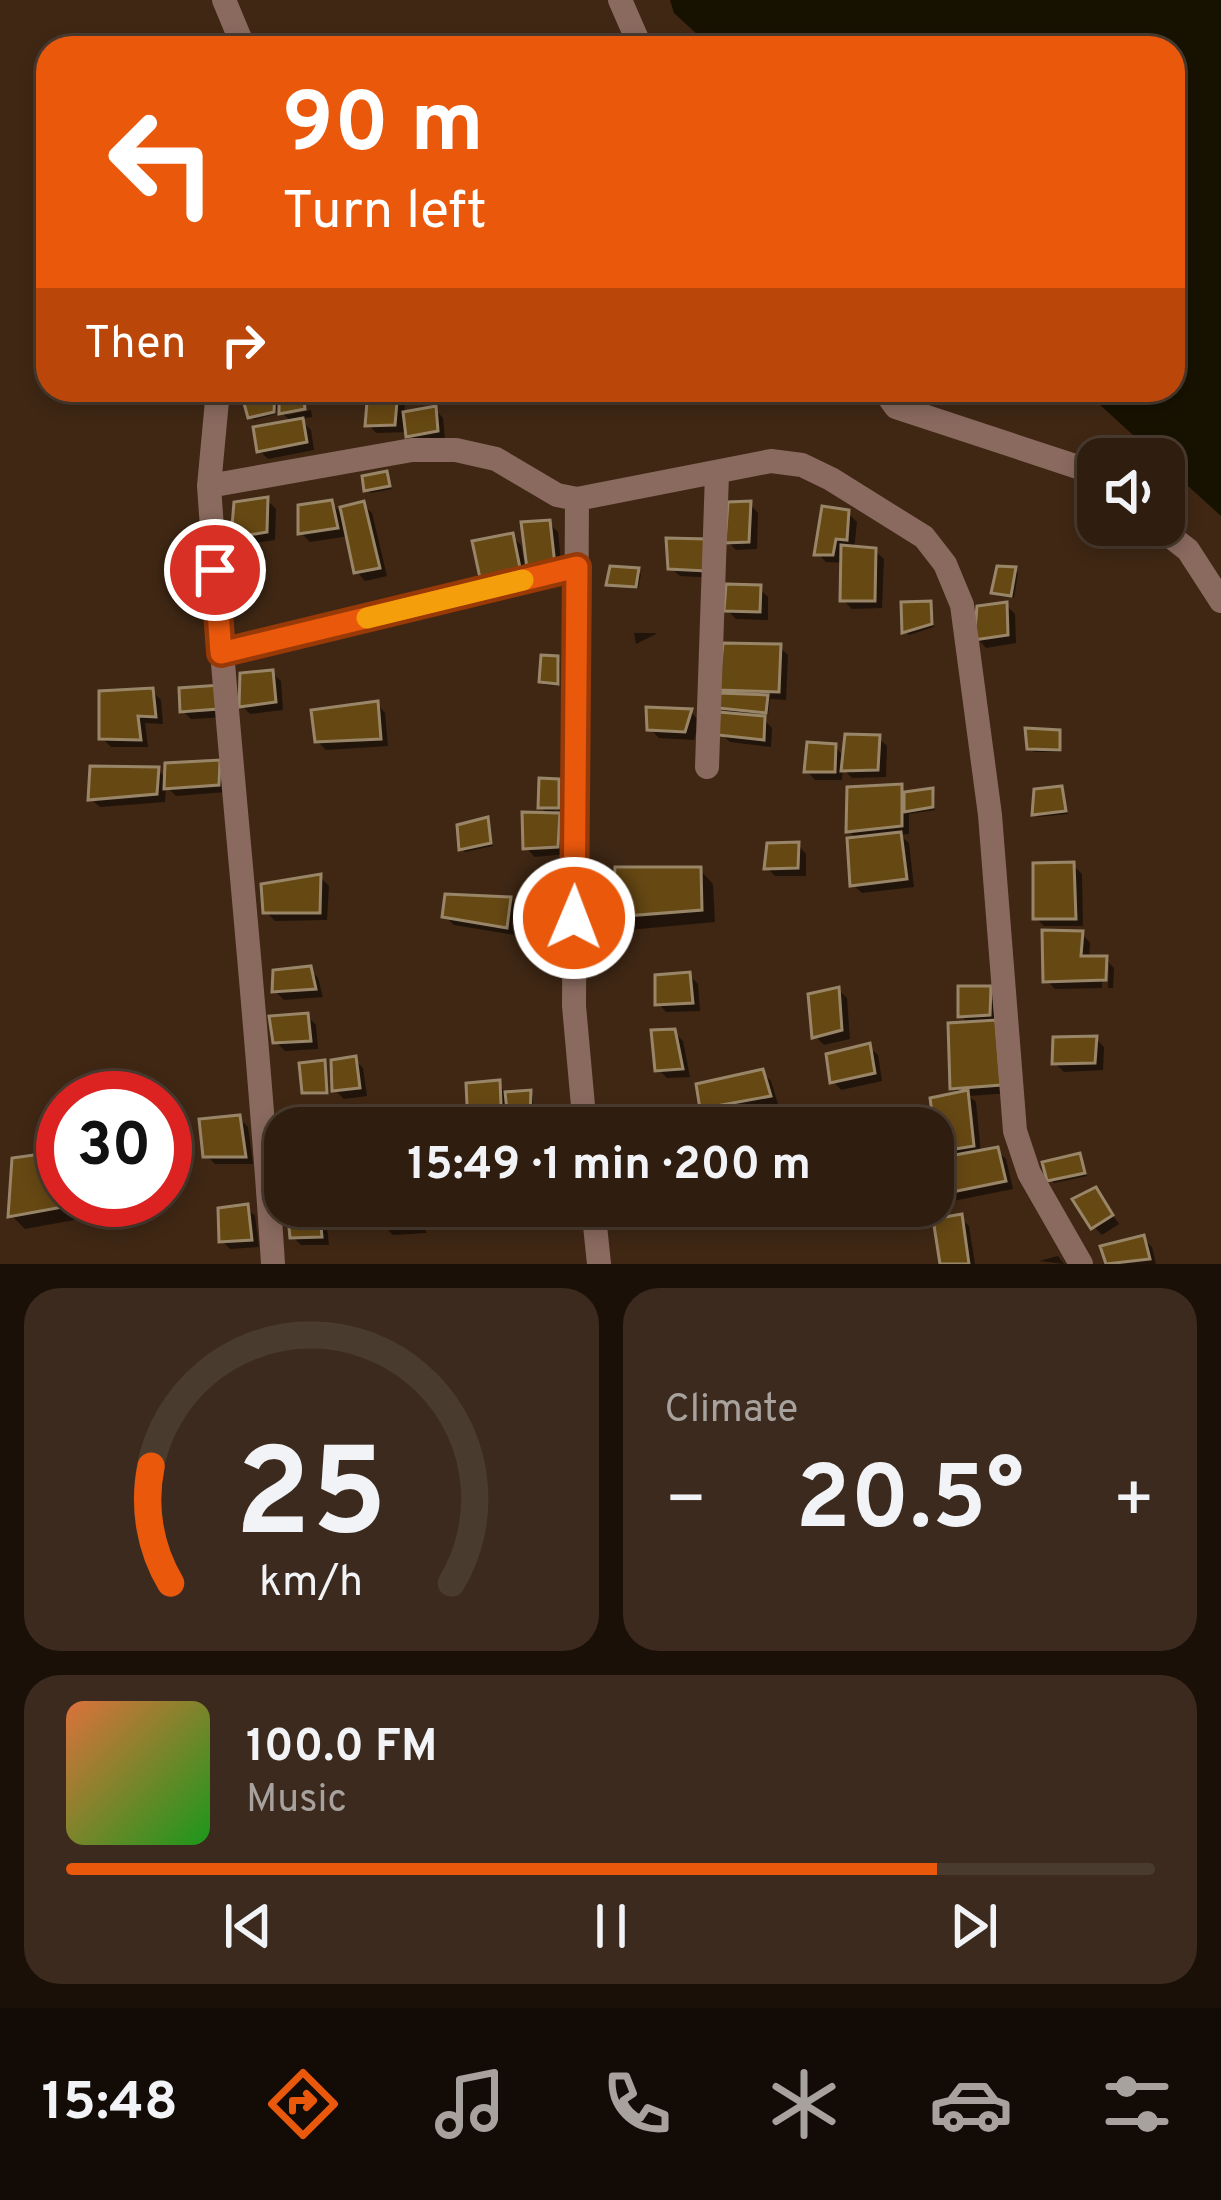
<!DOCTYPE html>
<meta charset="utf-8">
<style>
:root{--surface:#2f1d0f;--page:#3b2a1d;--text:#f1f3f6;--muted:#a7a29e;--line:#4a3b2f;--accent:#ea580c}
body{margin:0;font-family:Overpass,sans-serif;background:var(--page);color:var(--text);height:100vh;display:flex;flex-direction:column;font-size:45px;white-space:nowrap}
*{box-sizing:border-box;margin:0}
p{font-size:39px;color:var(--muted)}
.icon{flex:none;width:66px;height:66px;fill:none;stroke:currentColor;stroke-width:2;stroke-linecap:round;stroke-linejoin:round}
.map{position:relative;height:1264px;overflow:hidden}
.drawer{display:flex;flex-direction:column;gap:24px;padding:24px;background:#1a1008;flex:1}
.drawer>*{flex:none}
.banner{position:absolute;left:36px;top:36px;width:1149px;height:366px;border-radius:36px;box-shadow:0 6px 18px #0003,0 0 0 3px var(--line);background:#ea580c;color:#fff;overflow:hidden}
.tools{position:absolute;left:1077px;top:438px;display:grid;gap:24px}
.tools a{display:grid;place-items:center;width:108px;height:108px;border-radius:24px;background:var(--surface);box-shadow:0 6px 18px #0003,0 0 0 3px var(--line);font-size:60px}
.speed{position:absolute;left:36px;top:1071px;display:flex;gap:24px;font-size:60px;font-weight:700;text-align:center}
.speed>*{display:grid;place-content:center;width:156px;height:156px;border-radius:50%;background:var(--surface);box-shadow:0 6px 18px #0003,0 0 0 3px var(--line);line-height:1}
.speed .limit{border:18px solid #d22;background:#fff;color:#111}
.pin{position:absolute;display:grid;place-items:center;width:102px;height:102px;color:#fff;margin:-51px;border:6px solid #fff;border-radius:50%;box-shadow:0 3px 12px #0007}
.me{position:absolute;width:132px;margin:-66px;rotate:1deg;stroke-linejoin:round;filter:drop-shadow(0 0 9px #0008)}
.turn{display:flex;align-items:center;gap:42px;height:252px;padding:0 48px;font-size:54px}
.turn .icon{width:156px;height:156px;stroke-width:2.5}
.turn b{display:block;font-size:84px;line-height:102px}
.then{display:flex;align-items:center;height:114px;padding:0 48px;background:#0003;gap:24px;font-size:45px}
.big{font-size:90px;font-weight:700;line-height:1.1}
.drawer .card{flex:1;display:flex;flex-direction:column;justify-content:center;gap:18px;min-width:0;padding:0 42px;border-radius:36px;background:var(--page)}
.drawer .dial{align-items:center;gap:0}
.dial svg{height:312px;overflow:visible;fill:none;stroke:var(--line);stroke-width:7;stroke-linecap:round;text-anchor:middle}
.dial text{fill:var(--text);stroke:none}
.song{display:flex;align-items:center;gap:36px}
.cover{width:144px;height:144px;border-radius:18px;background:linear-gradient(135deg,hsl(20 70% 55%),hsl(120 70% 35%))}
.played{height:12px;border-radius:6px;background:linear-gradient(90deg,var(--accent) 80%,var(--line) 80%)}
.keys{display:flex;justify-content:space-around;direction:ltr}
.heat{display:flex;justify-content:space-between;align-items:center;font-size:66px;direction:ltr}
.drawer .tiles{flex:1;display:grid;gap:24px;grid-template-columns:1fr 1fr}
.card:last-child{grid-column:span 2}
.trip{position:absolute;left:264px;top:1107px;width:690px;height:120px;border-radius:36px;background:var(--surface);box-shadow:0 6px 18px #0003,0 0 0 3px var(--line);font-weight:700;line-height:120px;text-align:center}
.tab-bar{display:flex;height:192px;justify-content:space-around;align-items:center;background:#130c06;color:var(--muted)}
.tab-bar .icon{width:84px;height:84px}
.tab-bar .current{color:var(--accent)}
.tab-bar b{font-size:54px;color:var(--text)}
.map>svg:first-child{display:block}
.water{fill:#171200}
.shadow{fill:#0007}
.building{fill:#664813;stroke:#998669;stroke-width:3}
.lines{fill:none;stroke-linecap:round;stroke-linejoin:round}
.minor{stroke:#8a6a5f;stroke-width:24}
.route-casing{stroke:#983908;stroke-width:30}
.route{stroke:#ea580c;stroke-width:21}
.slow{stroke:#f59e0b;stroke-width:21}
</style>
<div class="map">
<svg width="1221" height="1264" viewBox="0 0 1221 1264">
<rect width="100%" height="100%" fill="#3f2714"/>
<path class="water" d="M670,0H1221V516L1164,464V459H1159L1084,390H1173V48H712L674,13Z"/>
<path class="shadow" d="M282,390H310L311,404L287,409V415L311,410L312,417L300,419L311,430L314,450L268,459L260,451L292,423L277,407L276,414L254,420L250,416L274,391L282,400Z
M341,390H406L404,415L435,409L443,418L445,439L417,445L408,432L376,433L368,424L370,398H349Z
M386,474L392,489L371,493L367,490Z
M267,500L276,509L275,540L242,545L234,537Z
M331,503L343,515L363,504L372,513L387,576L365,581L357,572L349,536L310,542L301,533Z
M750,504L758,513L757,549L736,550L728,542Z
M848,513L857,522L854,549L875,551L884,559L882,608L852,609L843,600L844,563L826,562L818,554Z
M549,523L558,532L562,573L538,577L524,563L527,576L491,585L483,577L512,536L521,545L524,560L528,559Z
M669,541L714,578L680,576L671,568Z
M637,570L641,574L638,589L609,584Z
M1015,570L1018,573L1014,598L998,596L995,592Z
M759,588L768,597V620L736,619L727,610Z
M929,604L934,627L909,635L905,632Z
M1006,605L1015,614L1016,643L986,648L978,639Z
M634,633H655L656,634L636,644Z
M779,647L788,655L786,700L770,699L768,715L758,714L772,728L771,747L730,742L721,734L731,716L721,707L729,697L721,689Z
M556,659L560,663V686L545,685L542,681Z
M272,673L281,681L283,710L250,714L242,706Z
M219,688L226,717L191,719L183,711Z
M152,691L161,700L163,724L145,723L148,747H111L102,738Z
M377,704L385,713L388,746L326,750L317,741Z
M649,711L691,712L699,721L694,740L659,738L650,729Z
M1058,733L1062,752H1034L1030,748Z
M878,738L887,746L886,777L852,778L843,769L842,780H815L807,771L835,747L845,757Z
M218,763L227,771L226,792L176,796L166,786L165,802L100,807L91,799L158,770L167,780Z
M557,782L561,786V811L554,810L567,824L566,854L535,857L526,848L550,816L541,807Z
M900,787L908,795L932,791L935,794V810L909,814V834L900,835L909,843L914,887L862,893L853,885L858,840L849,831Z
M1061,789L1068,814L1038,817L1035,813Z
M487,820L493,846L465,852L462,849Z
M798,845L806,854V876H775L767,868Z
M1073,865L1082,874L1083,926H1044L1036,918Z
M700,870L713,884L715,922L629,930L615,916Z
M320,877L329,886L327,920L275,921L266,912Z
M510,899L519,908L515,935L454,925L445,916Z
M1082,934L1090,943L1089,959H1105L1114,968L1113,988H1108L1109,964H1103L1102,988L1055,989L1046,980Z
M310,969L318,978L323,997L284,1000L275,991Z
M689,975L698,984L700,1011L666,1012L658,1003Z
M990,989L998,997L1008,1093L969,1096L976,1102L981,1154L997,1151L1006,1159L1013,1189L933,1205V1162L949,1159L940,1150L960,1095L953,1088L969,1024L961,1016Z
M838,990L847,998L850,1039L824,1045L815,1036Z
M307,1016L316,1025L318,1049L285,1051L276,1042Z
M674,1032L683,1041L690,1077L667,1078L658,1069Z
M1096,1039L1104,1047L1103,1070L1064,1072L1055,1063Z
M869,1047L878,1055L882,1081L841,1090L833,1081Z
M355,1060L363,1068L367,1096L344,1099L335,1090Z
M323,1063L329,1095H308L304,1092Z
M762,1072L771,1081L778,1104L723,1115L731,1128H673L711,1116L703,1108Z
M498,1083L507,1095L530,1093L533,1097V1120L514,1123L508,1117L509,1128H471Z
M239,1118L248,1127L253,1164H215L206,1155Z
M63,1154V1200H124V1211L25,1229L11,1215Z
M1079,1156L1087,1176L1054,1183L1050,1179Z
M1095,1190L1119,1224L1102,1235L1094,1227Z
M290,1206H325L329,1245H301L293,1237Z
M385,1206H422L426,1233L393,1235L384,1226Z
M610,1206H666L667,1214L620,1223Z
M822,1206H850L853,1227L833,1230L825,1221Z
M247,1208L255,1216L259,1247L230,1249L222,1241Z
M961,1218L969,1226L975,1264H943L936,1222Z
M1143,1238L1152,1247L1156,1264H1110L1104,1248Z
M1058,1256L1064,1264L1039,1261Z"/>
<path class="building" d="M275,390L274,412L248,418L242,396Z
M279,390H303L305,409L279,414Z
M368,390H398L395,425L365,426Z
M436,406L438,431L406,437L403,412Z
M303,418L307,442L257,452L253,427Z
M387,471L390,486L364,491L362,476Z
M268,497L267,532L231,538L234,502Z
M332,500L338,528L298,534V505Z
M364,501L380,568L354,573L340,507Z
M751,501L749,542L725,543L728,502Z
M822,506L849,510L847,540L836,539L833,555H814Z
M550,520L555,565L527,569L521,522Z
M513,533L520,568L480,578L472,541Z
M666,538L707,539L706,571L668,569Z
M841,545L876,548L875,601H840Z
M610,566L639,568L636,587L606,585Z
M997,566L1016,567L1011,596L991,593Z
M726,584L761,585L760,612L724,611Z
M931,601L932,624L902,633L901,602Z
M1007,602L1008,635L974,640L977,606Z
M723,643L781,644L779,692L718,690Z
M541,655L558,656V684L539,682Z
M273,670L276,702L239,707L240,673Z
M220,685L218,709L180,712L179,688Z
M153,688L156,717L138,716L141,740L99,739V691Z
M719,693L768,695L766,713L718,708Z
M378,701L381,739L315,742L311,710Z
M646,707L692,709L685,732L647,730Z
M719,712L765,716L764,740L718,735Z
M1025,728L1060,730V750L1027,749Z
M845,734L880,735L878,770L841,771Z
M807,742L836,744L835,772H804Z
M220,760L219,785L164,789L165,763Z
M90,766L159,767L157,794L88,800Z
M539,778L559,779V808H538Z
M902,784V826L846,832L847,787Z
M1062,786L1066,811L1032,815L1034,789Z
M933,788V807L904,812V792Z
M522,812L560,813L558,847L523,849Z
M488,817L491,843L459,850L457,825Z
M901,832L907,879L850,886L847,838Z
M799,842L798,868L764,869L767,843Z
M1074,862L1076,919H1033V863Z
M615,867H701L702,910L612,917Z
M321,874L320,913H263L261,884Z
M445,894L511,897L507,928L442,917Z
M1042,930L1083,931L1081,956H1107L1106,980L1043,982Z
M311,966L316,989L272,992L273,970Z
M690,972L693,1003L655,1005V975Z
M958,986H991L990,1015L958,1017Z
M839,987L842,1030L812,1038L808,994Z
M308,1013L311,1041L273,1043L269,1016Z
M996,1020L1001,1085L950,1089L948,1023Z
M675,1029L683,1069L655,1071L651,1030Z
M1097,1036L1095,1063L1052,1064L1053,1037Z
M870,1043L875,1073L830,1083L826,1054Z
M356,1056L360,1088L332,1091L331,1060Z
M325,1060L327,1093H302L299,1063Z
M763,1069L771,1096L700,1109L696,1084Z
M500,1080L502,1128H468L466,1083Z
M531,1090L530,1118L508,1121L505,1092Z
M968,1090L974,1146L937,1152L930,1098Z
M722,1110L725,1128H670L669,1122Z
M240,1115L246,1157H203L199,1119Z
M998,1147L1006,1181L933,1196V1159Z
M63,1151V1200H101L8,1217L12,1158Z
M1080,1153L1085,1173L1047,1181L1042,1162Z
M1096,1187L1113,1215L1091,1229L1072,1199Z
M248,1204L252,1240L219,1242L218,1208Z
M287,1206H319L322,1237L290,1238Z
M382,1206H417L419,1225L381,1228Z
M819,1206H844L846,1219L822,1223Z
M962,1214L969,1264H940L933,1219Z
M1144,1235L1150,1259L1106,1264L1100,1246Z"/>
<g class="lines">
<path class="minor" d="M224,0L244,48
M620,0L641,48
M218,390L209,486L412,450H456L496,459L557,495L577,499L771,461L802,465L831,479L924,537L945,564L962,605L990,815L1015,1131L1029,1173L1081,1264
M884,390L896,407L1084,469L1098,479
M209,486C227,746 257,1004 273,1264
M577,499L574,1006L585,1128
M1156,525L1188,550L1221,601
M221,653L577,567
M707,767L717,474
M593,1206L599,1264"/>
</g>
<g class="lines">
<defs>
<path id="route" d="M215,570L221,653L577,567L574,918"/>
</defs>
<use href="#route" class="route-casing"/>
<use href="#route" class="route"/>
<path class="slow" d="M367,618L523,580"/>
</g>
</svg>
<div class="tools">
<a><svg class="icon" aria-label="sound" viewBox="0 0 24 24"><path d="M4 9h4l5-4v14l-5-4H4zM17 9q2 3 0 6"/></svg></a>
</div>
<div class="speed"><div class="limit">30</div></div>
<div class="pin" style="left:215px;top:570px;background:#d93025"><svg class="icon" aria-label="arrive" viewBox="0 0 24 24"><path d="M6 21V4h12l-3 4 3 4H6"/></svg></div>
<svg class="me" style="left:574px;top:918px" viewBox="-20 -20 40 40"><circle r="17" fill="#ea580c" stroke="#fff" stroke-width="3"/><path d="M0-11L8 9 0 5-8 9z" fill="#fff"/></svg>
<div class="trip">15:49 · 1 min · 200 m</div>
<div class="banner">
<div class="turn"><svg class="icon" aria-label="left" viewBox="0 0 24 24"><path d="M17 20v-9H6M10 6l-5 5 5 5"/></svg><div><b>90 m</b>Turn left</div></div>
<div class="then">Then<svg class="icon" aria-label="right" viewBox="0 0 24 24"><path d="M7 20v-9h11M14 6l5 5-5 5"/></svg></div>
</div>
</div>
<section class="drawer">
<div class="tiles">
<div class="card dial"><svg viewBox="0 0 100 80">
<path d="M14 69A42 42 0 1 1 86 69"/>
<path d="M14 69A42 42 0 0 1 9 39" stroke="#ea580c"/>
<text x="50" y="56" font-size="32" font-weight="700">25</text>
<text x="50" y="72" font-size="11">km/h</text>
</svg></div>
<div class="card"><p>Climate</p>
<div class="heat"><a>−</a><b class="big">20.5°</b><a>+</a></div>
</div>
<div class="card">
<div class="song"><i class="cover"></i><div><b>100.0 FM</b><p>Music</p></div></div>
<div class="played"></div>
<div class="keys"><svg class="icon" aria-label="previous" viewBox="0 0 24 24"><path d="M18 5L8 12l10 7zM5 5v14"/></svg><svg class="icon" aria-label="pause" viewBox="0 0 24 24"><path d="M8 5v14M16 5v14"/></svg><svg class="icon" aria-label="next" viewBox="0 0 24 24"><path d="M6 5l10 7-10 7zM19 5v14"/></svg></div>
</div>
</div>
</section>
<nav class="tab-bar">
<b>15:48</b>
<svg class="icon current" aria-label="directions" viewBox="0 0 24 24"><path d="M12 3l9 9-9 9-9-9zM9 14v-3h6M13 9l2 2-2 2"/></svg>
<svg class="icon" aria-label="music" viewBox="0 0 24 24"><path d="M9 18V5l10-2v13"/><circle cx="6" cy="18" r="3"/><circle cx="16" cy="16" r="3"/></svg>
<svg class="icon" aria-label="phone" viewBox="0 0 24 24"><path d="M5 4h4l2 5-3 2q2 4 5 5l2-3 5 2v4C11 20 4 13 5 4z"/></svg>
<svg class="icon" aria-label="climate" viewBox="0 0 24 24"><path d="M12 3v18M4 7l16 10M4 17L20 7"/></svg>
<svg class="icon" aria-label="car" viewBox="0 0 24 24"><path d="M5 17H2v-5l4-1 3-4h7l3 4 3 1v5h-3M9 17h6M6 11h13"/><circle cx="7" cy="17" r="2"/><circle cx="17" cy="17" r="2"/></svg>
<svg class="icon" aria-label="filters" viewBox="0 0 24 24"><path d="M4 7h16M4 17h16"/><circle cx="9" cy="7" r="2"/><circle cx="15" cy="17" r="2"/></svg>
</nav>
